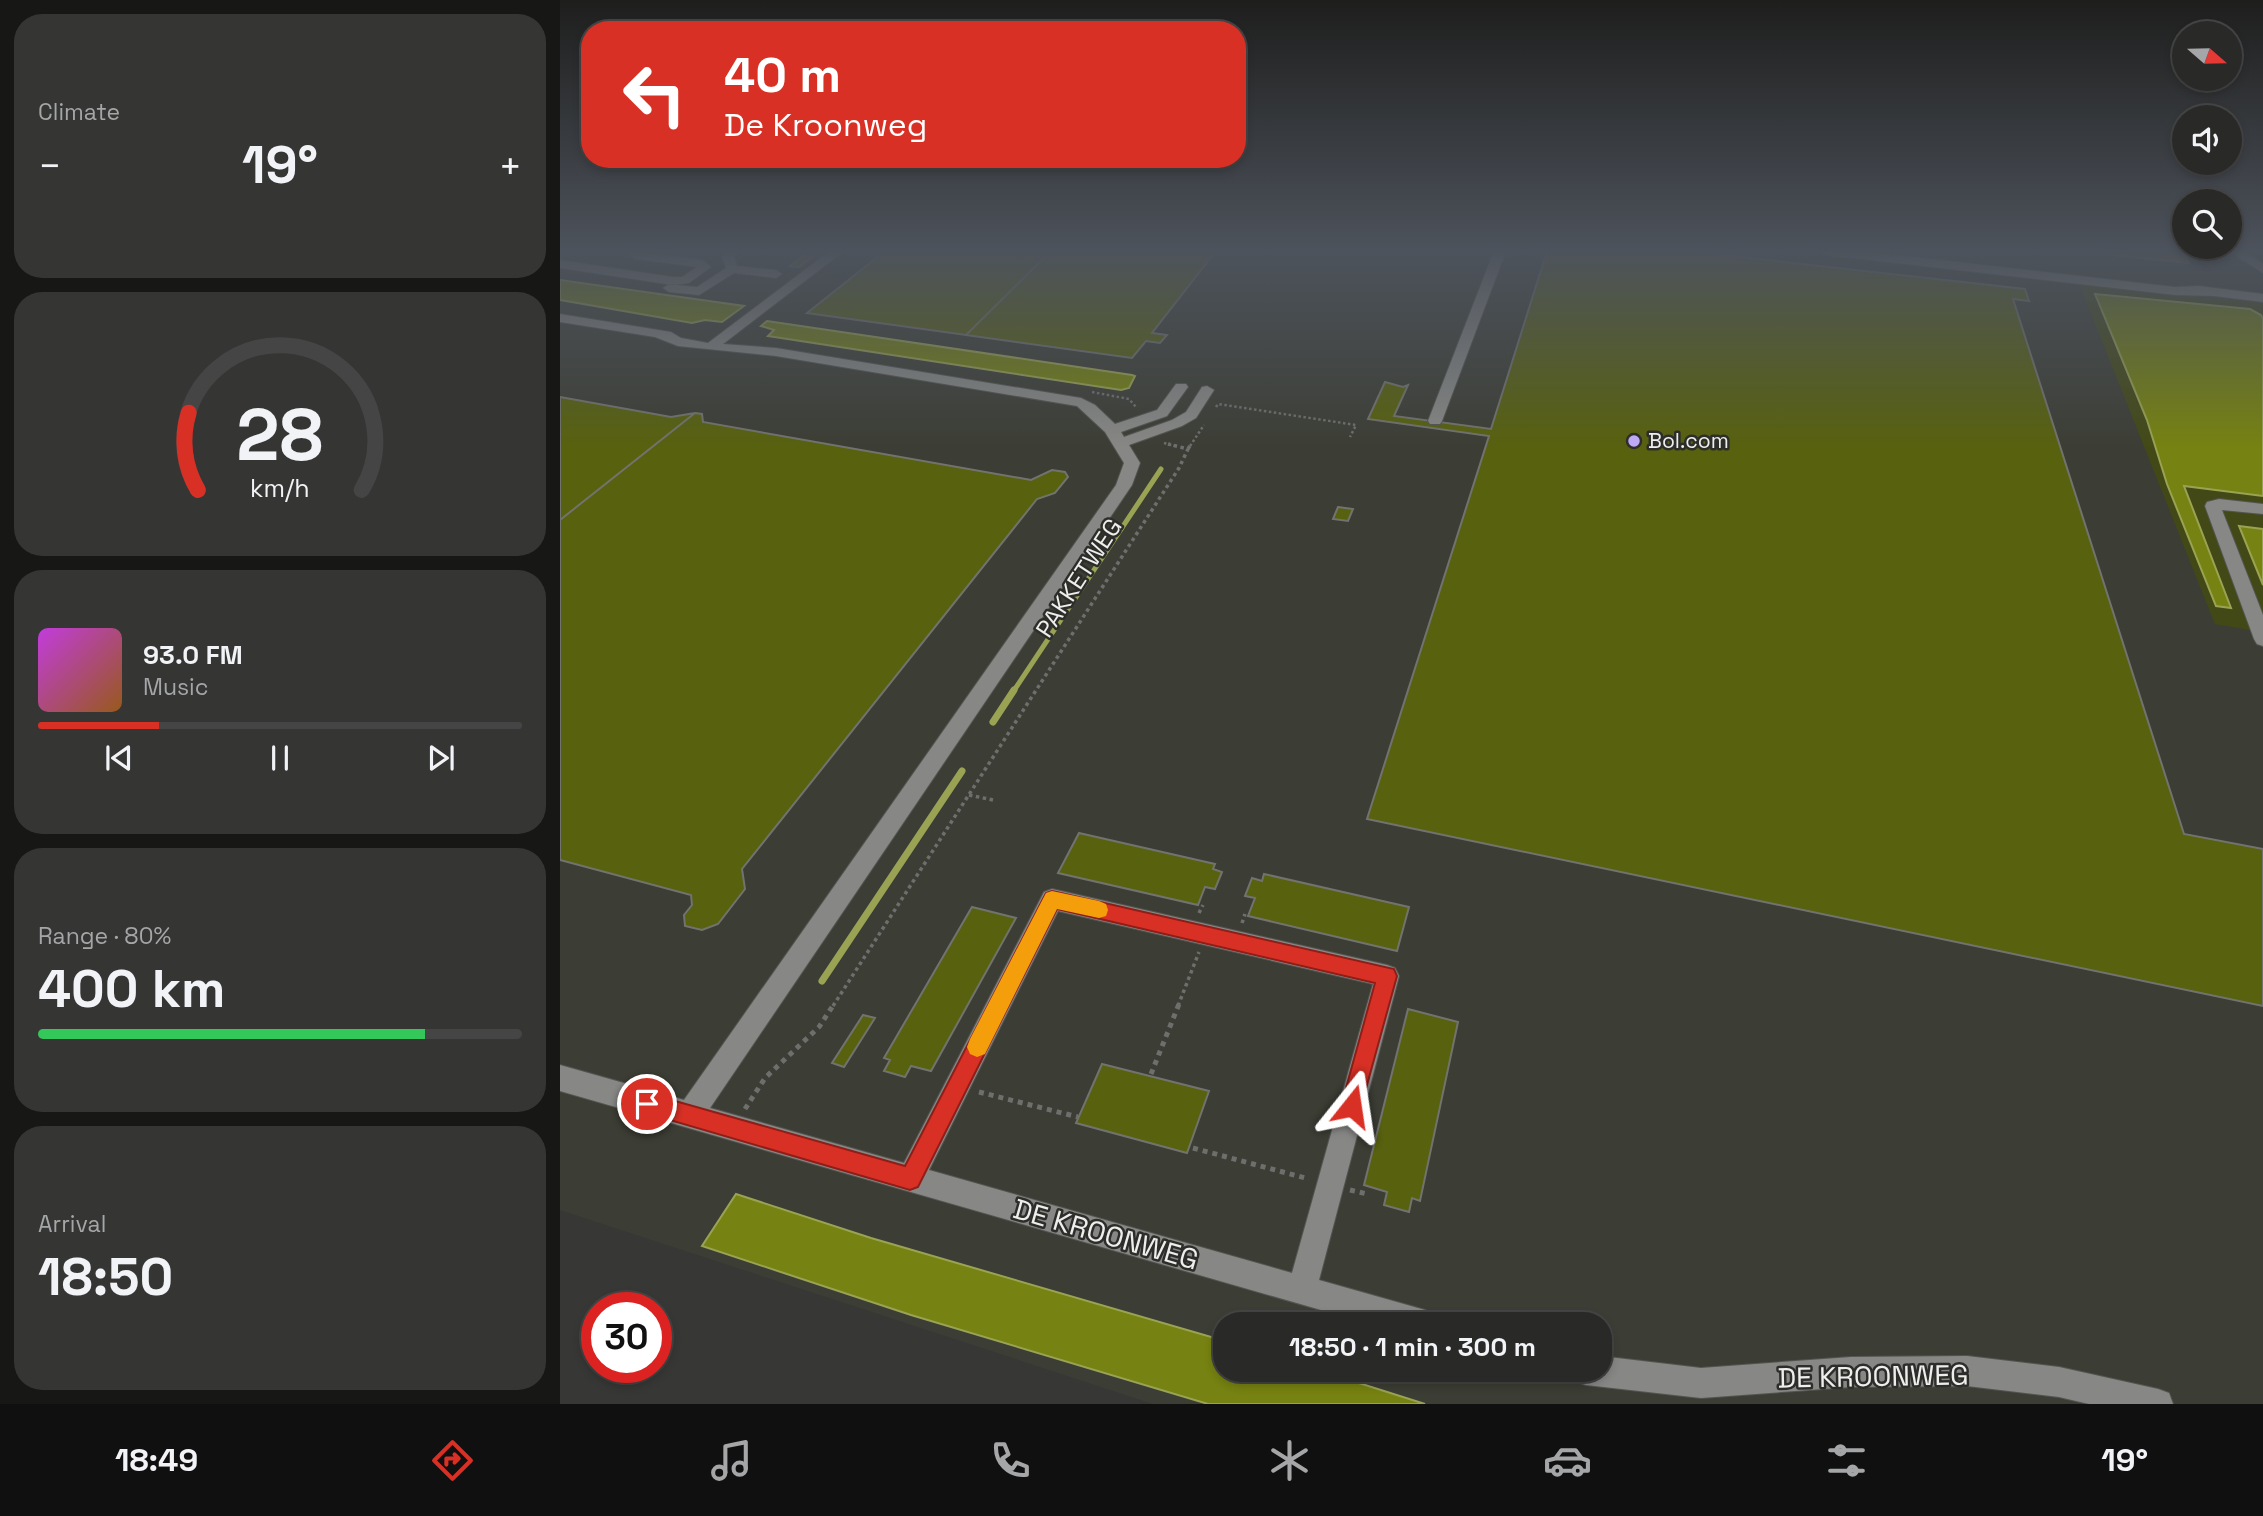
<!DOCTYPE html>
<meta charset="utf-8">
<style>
:root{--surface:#292928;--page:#353534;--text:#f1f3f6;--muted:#a5a6a8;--line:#454545;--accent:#d93025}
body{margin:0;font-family:"Space Grotesk",sans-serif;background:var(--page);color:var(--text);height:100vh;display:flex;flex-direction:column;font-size:26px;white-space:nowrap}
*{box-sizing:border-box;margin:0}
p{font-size:23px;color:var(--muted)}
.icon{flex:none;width:38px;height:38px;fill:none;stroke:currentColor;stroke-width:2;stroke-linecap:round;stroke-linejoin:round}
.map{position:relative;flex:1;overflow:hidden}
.details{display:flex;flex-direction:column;gap:14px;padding:14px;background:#171716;width:560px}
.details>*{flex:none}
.top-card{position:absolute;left:21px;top:21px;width:665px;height:147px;border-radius:28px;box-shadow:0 4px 10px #0003,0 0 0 2px var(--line);background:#d93025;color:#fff;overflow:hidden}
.needle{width:46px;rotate:110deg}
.tools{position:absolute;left:1612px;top:21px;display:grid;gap:14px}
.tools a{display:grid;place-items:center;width:70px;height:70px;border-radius:50%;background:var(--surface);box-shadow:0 4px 10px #0003,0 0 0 2px var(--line);font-size:35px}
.speed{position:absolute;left:21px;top:1292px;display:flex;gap:14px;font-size:35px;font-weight:700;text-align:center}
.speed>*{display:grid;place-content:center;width:91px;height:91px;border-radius:50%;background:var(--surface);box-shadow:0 4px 10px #0003,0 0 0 2px var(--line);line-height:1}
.speed .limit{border:10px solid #d22;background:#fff;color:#111}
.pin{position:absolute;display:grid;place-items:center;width:60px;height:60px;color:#fff;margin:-30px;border:4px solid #fff;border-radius:50%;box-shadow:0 2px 7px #0007}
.me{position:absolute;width:77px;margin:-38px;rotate:15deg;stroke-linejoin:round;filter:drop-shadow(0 0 5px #0008)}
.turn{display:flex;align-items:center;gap:24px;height:147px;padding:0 28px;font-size:32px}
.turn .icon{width:91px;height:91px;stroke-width:2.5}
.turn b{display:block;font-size:49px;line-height:60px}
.big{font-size:52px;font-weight:700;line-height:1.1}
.details .card{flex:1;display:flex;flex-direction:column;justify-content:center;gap:10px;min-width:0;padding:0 24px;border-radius:28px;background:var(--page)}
.details .dial{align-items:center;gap:0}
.dial svg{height:182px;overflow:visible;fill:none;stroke:var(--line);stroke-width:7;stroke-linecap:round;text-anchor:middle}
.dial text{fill:var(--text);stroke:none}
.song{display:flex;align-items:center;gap:21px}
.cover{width:84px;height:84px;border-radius:10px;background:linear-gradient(135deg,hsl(290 70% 55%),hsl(30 70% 35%))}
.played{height:7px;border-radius:4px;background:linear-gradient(90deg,var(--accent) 25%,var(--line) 25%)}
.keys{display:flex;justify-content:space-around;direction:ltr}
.heat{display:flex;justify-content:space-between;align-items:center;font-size:38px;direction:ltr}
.charge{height:10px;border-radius:5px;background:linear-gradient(90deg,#34c759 80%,var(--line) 0)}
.trip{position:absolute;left:653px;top:1312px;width:399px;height:70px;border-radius:28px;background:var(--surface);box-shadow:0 4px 10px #0003,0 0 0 2px var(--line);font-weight:700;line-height:70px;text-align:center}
.tab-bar{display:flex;height:112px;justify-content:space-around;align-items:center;background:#101010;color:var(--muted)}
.tab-bar .icon{width:49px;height:49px}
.tab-bar .on{color:var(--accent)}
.tab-bar b{font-size:32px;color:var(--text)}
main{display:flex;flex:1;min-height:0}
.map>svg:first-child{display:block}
.built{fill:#3c3e35;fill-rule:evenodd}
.green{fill:#434916}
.water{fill:#768211;stroke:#9aa353;stroke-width:2}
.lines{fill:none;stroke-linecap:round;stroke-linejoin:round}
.stream-far1{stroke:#9aa353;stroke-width:5}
.stream{stroke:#9aa353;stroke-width:7}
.building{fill:#58610e;stroke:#72736f;stroke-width:2}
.minor-casing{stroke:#545552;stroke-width:2}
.path-far2{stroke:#6e6f6d;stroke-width:2.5;stroke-dasharray:2.5 2.5;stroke-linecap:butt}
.path-far1{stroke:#6e6f6d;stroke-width:3.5;stroke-dasharray:3.5 3.5;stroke-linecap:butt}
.path{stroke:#6e6f6d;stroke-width:5;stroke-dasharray:5 5;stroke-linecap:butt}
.minor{fill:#878885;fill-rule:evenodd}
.route{fill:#d93025;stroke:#8d1f18;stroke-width:2}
.slow{fill:#f59e0b}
.poi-dot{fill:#bda9f5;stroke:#2d2d2a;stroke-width:2.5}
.labels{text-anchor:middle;stroke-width:5;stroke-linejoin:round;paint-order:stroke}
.far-poi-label{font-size:21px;fill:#eeefed;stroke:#2d2d2a;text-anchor:start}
.street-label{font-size:24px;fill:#eeefed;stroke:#2d2d2a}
.near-street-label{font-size:28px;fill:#eeefed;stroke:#2d2d2a}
</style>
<main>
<section class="details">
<div class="card"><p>Climate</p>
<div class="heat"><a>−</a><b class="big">19°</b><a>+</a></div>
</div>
<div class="card dial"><svg viewBox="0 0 100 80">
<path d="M14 69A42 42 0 1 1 86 69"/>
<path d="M14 69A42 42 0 0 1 10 35" stroke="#d93025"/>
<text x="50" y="56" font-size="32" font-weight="700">28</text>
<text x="50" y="72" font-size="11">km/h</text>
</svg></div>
<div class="card">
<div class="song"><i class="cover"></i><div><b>93.0 FM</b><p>Music</p></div></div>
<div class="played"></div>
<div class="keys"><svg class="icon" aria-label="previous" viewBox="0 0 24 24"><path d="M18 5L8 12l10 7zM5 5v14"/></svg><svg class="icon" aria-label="pause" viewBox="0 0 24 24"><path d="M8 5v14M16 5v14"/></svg><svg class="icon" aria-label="next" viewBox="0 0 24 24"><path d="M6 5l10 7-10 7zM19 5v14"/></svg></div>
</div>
<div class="card"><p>Range · 80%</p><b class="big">400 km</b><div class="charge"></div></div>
<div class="card"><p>Arrival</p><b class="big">18:50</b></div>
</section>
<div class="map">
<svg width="1703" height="1404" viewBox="0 0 1703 1404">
<rect width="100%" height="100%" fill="#373735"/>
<path class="built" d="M0,251H1703V1404H593L0,1210ZM665,1325H1040V1370H665Z"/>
<path class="green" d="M1518,281L1703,303V319L1701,315L1587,420L1607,484L1670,607L1624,486L1703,496V505L1651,499L1648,503L1691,630L1655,624Z
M1662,509L1703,514V529L1679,526L1703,585V622L1660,512Z"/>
<path class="water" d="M0,280L184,306L162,322L145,320L132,323L0,300Z
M1535,294L1690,309L1701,315L1703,319V496L1624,486L1671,608L1656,606L1607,484L1587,420Z
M207,321L572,375L575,376L569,388L561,390L208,336L214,330L201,326Z
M1679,526L1703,529V585Z
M176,1194L311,1238L665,1341V1370H758L865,1404H648L351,1315L142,1246Z"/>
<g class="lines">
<path class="stream-far1" d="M453,692L601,469"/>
<path class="stream" d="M433,722L454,690
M262,981L402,771"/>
</g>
<path class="building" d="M325,251H491L406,335L247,313Z
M491,251H656L592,333L607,335L600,343L586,341L572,358L406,335Z
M987,251H1128L1465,289L1469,301L1453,299L1624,834L1703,849V1006L807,819L929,436L808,419L825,382L843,387L848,385L834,416L931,429Z
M1544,251H1622L1629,263L1546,254Z
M243,256L253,257L239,267L230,266Z
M0,397L111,417L135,413L0,520Z
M135,413L142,414L143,422L471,480L492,470L505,472L508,477L495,493L477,499L182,869L185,889L158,924L142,930L125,926L124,915L132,905L131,895L0,860V520Z
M778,507L793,509L788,521L773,519Z
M519,833L655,864L653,869L662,872L655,889L645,887L638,905L498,873Z
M704,874L849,907L837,951L688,916L695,898L685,896L692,878L702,881Z
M412,907L456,918L371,1071L351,1066L345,1077L324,1071L330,1060L324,1058Z
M848,1009L898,1022L860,1201L852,1198L849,1212L824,1205L827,1192L804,1185Z
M303,1015L315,1018L284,1067L272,1063Z
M542,1064L649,1091L627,1153L516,1123Z"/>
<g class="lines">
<defs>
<path id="minor" d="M73,251L143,260L151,267L129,283L113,285L0,268V260L113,277H122L137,267L75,259L69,255Z
M166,251H179L174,257L177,266L216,270L222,274L216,278L174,273L139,295L109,292L103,288L109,284L137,287L166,268L162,257Z
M270,251H284L163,344L216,348L521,398L535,405L555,424L597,410L616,384H626L628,387L607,416L561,432L564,437L612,420L626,412L642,387L647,386L654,390L636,418L622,426L569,445L580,463L572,485L150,1108L344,1163L484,892L492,889L827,965L835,968L839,976L759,1280L865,1310L875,1315L880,1325H813L0,1091V1065L124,1100L556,485L564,463L545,432L517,406L216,356L118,346L95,337L0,322V314L111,332L121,338L148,343ZM498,911L813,984L732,1273L369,1170Z
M934,251H946L882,421L880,424H870L868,421Z
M1261,251H1301L1615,287L1639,286L1703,294V302L1654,296L1615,295L1267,255Z
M1669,251H1684L1703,264V273Z
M1659,499L1703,504V514L1662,510L1703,615V646L1697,644L1694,639L1645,506L1647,502Z
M1040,1356L1141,1368L1291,1357L1407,1356L1499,1367L1598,1389L1609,1393L1613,1404H1529L1499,1397L1407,1386L1291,1387L1141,1398L1026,1385L1015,1381L1011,1370H1040Z"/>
</defs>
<use href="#minor" class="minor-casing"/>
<path class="path-far2" d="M532,392L569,399L576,407
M656,407L658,404L796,425L790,437
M604,443L615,446
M630,446L644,425"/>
<path class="path-far1" d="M628,449L631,444
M409,795L433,800
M639,913L643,905
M682,923L685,914
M273,1006L619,468L628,449L608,444
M618,1006L639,952"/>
<path class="path" d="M591,1074L619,1004
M419,1092L518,1117
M185,1109L205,1078L259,1027L274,1004
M633,1148L749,1179
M790,1190L807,1194"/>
<use href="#minor" class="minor"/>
</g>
<linearGradient id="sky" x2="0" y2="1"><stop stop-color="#1e1e1d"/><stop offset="0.56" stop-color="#4d535c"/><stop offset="1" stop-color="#4d535c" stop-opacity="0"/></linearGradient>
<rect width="1703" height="448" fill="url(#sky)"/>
<path class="route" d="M492,891L834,969L837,976L799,1114L792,1117L784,1114L781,1106L815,983L497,909L358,1187L350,1190L79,1111L76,1104L79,1096L87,1093L345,1166L486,893Z"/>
<path class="slow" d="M492,891L539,901L546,904L548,910L546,916L539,918L497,909L425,1054L417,1057L410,1054L407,1047L410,1039L486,893Z"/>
<circle class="poi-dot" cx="1074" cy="441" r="7"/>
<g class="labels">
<g class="far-poi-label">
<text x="1088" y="448">Bol.com</text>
</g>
<g class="street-label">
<text transform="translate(519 578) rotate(-57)" y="8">PAKKETWEG</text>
</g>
<g class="near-street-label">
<text transform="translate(546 1234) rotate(16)" y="10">DE KROONWEG</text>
<text transform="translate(1313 1376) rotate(-1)" y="10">DE KROONWEG</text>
</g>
</g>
</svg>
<div class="tools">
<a><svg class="needle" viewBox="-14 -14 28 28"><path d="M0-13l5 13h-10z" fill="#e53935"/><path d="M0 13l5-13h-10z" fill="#a5a6a8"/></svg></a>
<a><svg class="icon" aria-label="sound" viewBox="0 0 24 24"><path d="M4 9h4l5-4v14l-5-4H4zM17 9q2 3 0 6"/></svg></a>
<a><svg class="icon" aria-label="search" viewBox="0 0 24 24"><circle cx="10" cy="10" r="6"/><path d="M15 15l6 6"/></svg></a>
</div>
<div class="speed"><div class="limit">30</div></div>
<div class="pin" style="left:87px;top:1104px;background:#d93025"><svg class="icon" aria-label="arrive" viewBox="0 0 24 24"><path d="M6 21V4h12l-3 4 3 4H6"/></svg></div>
<svg class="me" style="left:792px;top:1106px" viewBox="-20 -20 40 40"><path d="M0-17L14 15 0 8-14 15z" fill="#d93025" stroke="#fff" stroke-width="4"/></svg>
<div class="trip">18:50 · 1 min · 300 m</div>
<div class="top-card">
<div class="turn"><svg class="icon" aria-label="left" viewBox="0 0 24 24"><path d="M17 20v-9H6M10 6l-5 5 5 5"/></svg><div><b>40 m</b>De Kroonweg</div></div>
</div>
</div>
</main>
<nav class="tab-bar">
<b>18:49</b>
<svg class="icon on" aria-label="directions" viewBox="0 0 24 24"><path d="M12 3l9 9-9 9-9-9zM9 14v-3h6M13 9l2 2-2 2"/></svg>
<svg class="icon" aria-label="music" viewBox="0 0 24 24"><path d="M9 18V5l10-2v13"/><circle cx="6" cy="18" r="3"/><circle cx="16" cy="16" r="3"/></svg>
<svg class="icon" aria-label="phone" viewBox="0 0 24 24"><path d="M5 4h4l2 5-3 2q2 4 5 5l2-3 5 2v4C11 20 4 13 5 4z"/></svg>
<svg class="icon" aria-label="climate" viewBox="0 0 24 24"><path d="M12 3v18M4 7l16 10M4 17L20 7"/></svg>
<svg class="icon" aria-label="car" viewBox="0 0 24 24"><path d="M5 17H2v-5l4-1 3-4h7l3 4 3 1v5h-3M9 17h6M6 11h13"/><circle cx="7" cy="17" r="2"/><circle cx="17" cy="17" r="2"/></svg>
<svg class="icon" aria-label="filters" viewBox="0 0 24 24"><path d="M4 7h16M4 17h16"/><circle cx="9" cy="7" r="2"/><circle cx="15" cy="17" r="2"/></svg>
<b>19°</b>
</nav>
